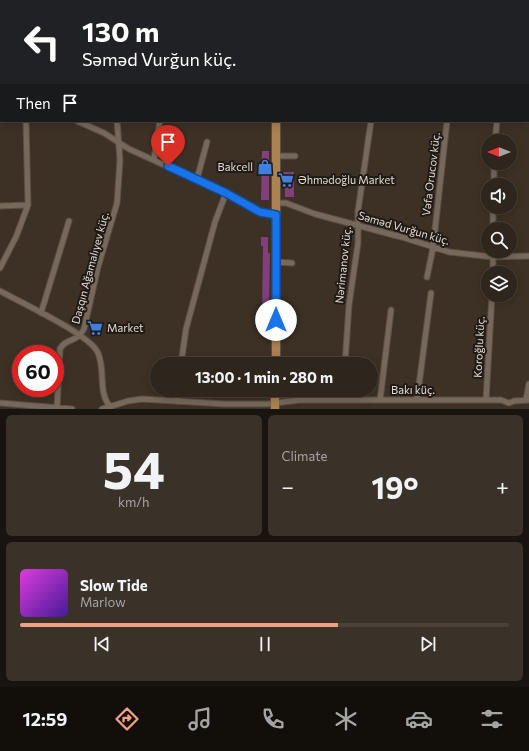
<!DOCTYPE html>
<meta charset="utf-8">
<style>
:root{--surface:#2e251c;--page:#3a3129;--text:#f1f3f6;--muted:#a7a5a3;--line:#49423b;--accent:#f39f84}
body{margin:0;font-family:Commissioner,sans-serif;background:var(--page);color:var(--text);height:100vh;display:flex;flex-direction:column;font-size:15px;white-space:nowrap}
*{box-sizing:border-box;margin:0}
p{font-size:13px;color:var(--muted)}
.icon{flex:none;width:22px;height:22px;fill:none;stroke:currentColor;stroke-width:2;stroke-linecap:round;stroke-linejoin:round}
.map{position:relative;height:409px;overflow:hidden}
.side{display:flex;flex-direction:column;gap:6px;padding:6px;background:#19140f;flex:1}
.side>*{flex:none}
.top-card{position:absolute;left:0px;top:0px;width:529px;height:122px;box-shadow:0 2px 10px #0003,0 0 0 1px var(--line);background:#202124;color:#fff;overflow:hidden}
.needle{width:26px;rotate:270deg}
.controls{position:absolute;left:481px;top:134px;display:grid;gap:8px}
.controls a{display:grid;place-items:center;width:36px;height:36px;border-radius:50%;background:var(--surface);box-shadow:0 2px 10px #0003,0 0 0 1px var(--line);font-size:20px}
.speed{position:absolute;left:12px;top:345px;display:flex;gap:8px;font-size:20px;font-weight:700;text-align:center}
.speed>*{display:grid;place-content:center;width:52px;height:52px;border-radius:50%;background:var(--surface);box-shadow:0 2px 10px #0003,0 0 0 1px var(--line);line-height:1}
.speed .limit{border:6px solid #d22;background:#fff;color:#111}
.pin{position:absolute;display:grid;place-items:center;width:34px;height:34px;color:#fff;margin:-41px -17px;border-radius:50% 50% 50% 0;rotate:-45deg;box-shadow:0 0 4px #0007}
.pin .icon{rotate:45deg}
.me{position:absolute;width:44px;margin:-22px;rotate:0deg;stroke-linejoin:round;filter:drop-shadow(0 0 3px #0008)}
.turn{display:flex;align-items:center;gap:14px;height:84px;padding:0 16px;font-size:18px}
.turn .icon{width:52px;height:52px;stroke-width:2.5}
.turn b{display:block;font-size:28px;line-height:34px}
.then{display:flex;align-items:center;height:38px;padding:0 16px;background:#0003;gap:8px;font-size:15px}
.big{font-size:30px;font-weight:700;line-height:1.1}
.side .card{flex:1;display:flex;flex-direction:column;justify-content:center;gap:6px;min-width:0;padding:0 14px;border-radius:6px;background:var(--page)}
.side .dial{align-items:center;gap:0}
.dial b{font-size:52px;line-height:1}
.song{display:flex;align-items:center;gap:12px}
.cover{width:48px;height:48px;border-radius:6px;background:linear-gradient(135deg,hsl(300 70% 55%),hsl(260 70% 35%))}
.played{height:4px;border-radius:2px;background:linear-gradient(90deg,var(--accent) 65%,var(--line) 65%)}
.keys{display:flex;justify-content:space-around;direction:ltr}
.heat{display:flex;justify-content:space-between;align-items:center;font-size:22px;direction:ltr}
.side .tiles{flex:1;display:grid;gap:6px;grid-template-columns:1fr 1fr}
.card:last-child{grid-column:span 2}
.trip{position:absolute;left:150px;top:357px;width:228px;height:40px;border-radius:20px;background:var(--surface);box-shadow:0 2px 10px #0003,0 0 0 1px var(--line);font-weight:700;line-height:40px;text-align:center}
.menu{display:flex;height:64px;justify-content:space-around;align-items:center;background:#120f0b;color:var(--muted)}
.menu .icon{width:28px;height:28px}
.menu .selected{color:var(--accent)}
.menu b{font-size:18px;color:var(--text)}
.map>svg:first-child{display:block}
.building{fill:#833e7c}
.lines{fill:none;stroke-linecap:round;stroke-linejoin:round}
.street-casing{stroke:#594f45;stroke-width:7}
.primary-casing{stroke:#594f45;stroke-width:10}
.street{stroke:#76685b;stroke-width:5}
.primary{stroke:#ab8250;stroke-width:8}
.route-casing{stroke:#114b97;stroke-width:10}
.route{stroke:#1a73e8;stroke-width:7}
.labels{text-anchor:middle;stroke-width:4;stroke-linejoin:round;paint-order:stroke}
.poi-label{font-size:11px;fill:#e3dbd4;stroke:#201a15;text-anchor:start}
.street-label{font-size:11px;fill:#e3dbd4;stroke:#201a15}
</style>
<div class="map">
<svg width="529" height="409" viewBox="0 0 529 409">
<rect width="100%" height="100%" fill="#3d3125"/>
<path class="building" d="M262,151H269V200H261Z
M282,172H294V197H285V186H282Z
M261,237H268V253H270L269,313H262L263,246H261Z"/>
<g class="lines">
<defs>
<path id="street" d="M110,0V1
M157,0H160
M498,0V1
M32,1L33,0
M379,1V0
M456,1V0
M0,83L1,84
M77,121L104,133L129,149L226,193L260,212L276,215
M495,141L497,121
M276,156H295
M154,159L160,121
M197,179L207,142
M494,185V163
M276,203H286L315,214L405,238L449,252L493,257L529,256
M0,206L28,205
M493,207V229
M276,262L292,263
M0,268L16,237L28,205L26,121
M493,273V251
M427,277L433,248L447,121
M0,291C20,302 91,335 98,353C106,371 97,392 111,408
M41,313L69,221
M181,364L186,329L215,222L226,193
M345,364L349,305L358,243V211L371,121
M343,400V390
M380,400L391,310
M417,400L431,293
M486,400L492,295
M526,400L529,384
M177,401L179,390
M0,403L72,409
M509,403L514,401L529,400
M57,408L60,349C65,338 77,343 84,329L98,267L117,203L120,160L117,121
M102,409L128,401L142,399L225,404H267L300,400H501L509,403"/>
<path id="primary" d="M277,0V1
M276,364V121
M275,409V390"/>
</defs>
<use href="#street" class="street-casing"/>
<use href="#primary" class="primary-casing"/>
<use href="#street" class="street"/>
<use href="#primary" class="primary"/>
</g>
<g class="lines">
<defs>
<path id="route" d="M168,166L226,193L260,212L276,215V320"/>
</defs>
<use href="#route" class="route-casing"/>
<use href="#route" class="route"/>
</g>
<defs>
<symbol id="shop-bare" viewBox="-9 -9 18 18"><path d="M-5-2.5h2.3a2.7 3.5 0 0 1 5.4 0H5L5.5 6h-11ZM-1.5-2.5h3a1.5 2.3 0 0 0-3 0Z" fill="#3f7fe0" stroke="#201a15" stroke-width="2.5" paint-order="stroke"/></symbol>
<symbol id="supermarket-bare" viewBox="-9 -9 18 18"><path d="M-6-5.5h2.5l.6 2H6L4.5 2H-2.5L-4.4-4H-6ZM-1.5 3.2a1.3 1.3 0 1 0 .1 0ZM3 3.2a1.3 1.3 0 1 0 .1 0Z" fill="#3f7fe0" stroke="#201a15" stroke-width="2.5" paint-order="stroke"/></symbol>
</defs>
<g fill-rule="evenodd">
<use href="#shop-bare" x="254" y="156" width="22" height="22"/>
<use href="#supermarket-bare" x="275" y="169" width="22" height="22"/>
<use href="#supermarket-bare" x="84" y="317" width="22" height="22"/>
</g>
<g class="labels">
<g class="poi-label">
<text x="253" y="171" text-anchor="end">Bakcell</text>
<text x="298" y="184">Əhmədoğlu Market</text>
<text x="107" y="332">Market</text>
</g>
<g class="street-label">
<text transform="translate(431 174) rotate(-83)" y="4">Vəfa Orucov küç.</text>
<text transform="translate(404 228) rotate(16)" y="4">Səməd Vurğun küç.</text>
<text transform="translate(343 265) rotate(-84)" y="4">Nərimanov küç.</text>
<text transform="translate(90 268) rotate(-75)" y="4">Daşqın Ağamalıyev küç.</text>
<text transform="translate(479 347) rotate(-87)" y="4">Koroğlu küç.</text>
<text x="413" y="394">Bakı küç.</text>
</g>
</g>
</svg>
<div class="controls">
<a><svg class="needle" viewBox="-14 -14 28 28"><path d="M0-13l5 13h-10z" fill="#e53935"/><path d="M0 13l5-13h-10z" fill="#a7a5a3"/></svg></a>
<a><svg class="icon" aria-label="sound" viewBox="0 0 24 24"><path d="M4 9h4l5-4v14l-5-4H4zM17 9q2 3 0 6"/></svg></a>
<a><svg class="icon" aria-label="search" viewBox="0 0 24 24"><circle cx="10" cy="10" r="6"/><path d="M15 15l6 6"/></svg></a>
<a><svg class="icon" aria-label="layers" viewBox="0 0 24 24"><path d="M12 4l9 5-9 5-9-5zM3 14l9 5 9-5"/></svg></a>
</div>
<div class="speed"><div class="limit">60</div></div>
<div class="pin" style="left:168px;top:166px;background:#d93025"><svg class="icon" aria-label="arrive" viewBox="0 0 24 24"><path d="M6 21V4h12l-3 4 3 4H6"/></svg></div>
<svg class="me" style="left:276px;top:320px" viewBox="-20 -20 40 40"><circle r="19" fill="#fff"/><path d="M0-13L10 11 0 6-10 11z" fill="#1a73e8"/></svg>
<div class="trip">13:00 · 1 min · 280 m</div>
<div class="top-card">
<div class="turn"><svg class="icon" aria-label="left" viewBox="0 0 24 24"><path d="M17 20v-9H6M10 6l-5 5 5 5"/></svg><div><b>130 m</b>Səməd Vurğun küç.</div></div>
<div class="then">Then<svg class="icon" aria-label="arrive" viewBox="0 0 24 24"><path d="M6 21V4h12l-3 4 3 4H6"/></svg></div>
</div>
</div>
<section class="side">
<div class="tiles">
<div class="card dial"><b>54</b><p>km/h</p></div>
<div class="card"><p>Climate</p>
<div class="heat"><a>−</a><b class="big">19°</b><a>+</a></div>
</div>
<div class="card">
<div class="song"><i class="cover"></i><div><b>Slow Tide</b><p>Marlow</p></div></div>
<div class="played"></div>
<div class="keys"><svg class="icon" aria-label="previous" viewBox="0 0 24 24"><path d="M18 5L8 12l10 7zM5 5v14"/></svg><svg class="icon" aria-label="pause" viewBox="0 0 24 24"><path d="M8 5v14M16 5v14"/></svg><svg class="icon" aria-label="next" viewBox="0 0 24 24"><path d="M6 5l10 7-10 7zM19 5v14"/></svg></div>
</div>
</div>
</section>
<nav class="menu">
<b>12:59</b>
<svg class="icon selected" aria-label="directions" viewBox="0 0 24 24"><path d="M12 3l9 9-9 9-9-9zM9 14v-3h6M13 9l2 2-2 2"/></svg>
<svg class="icon" aria-label="music" viewBox="0 0 24 24"><path d="M9 18V5l10-2v13"/><circle cx="6" cy="18" r="3"/><circle cx="16" cy="16" r="3"/></svg>
<svg class="icon" aria-label="phone" viewBox="0 0 24 24"><path d="M5 4h4l2 5-3 2q2 4 5 5l2-3 5 2v4C11 20 4 13 5 4z"/></svg>
<svg class="icon" aria-label="climate" viewBox="0 0 24 24"><path d="M12 3v18M4 7l16 10M4 17L20 7"/></svg>
<svg class="icon" aria-label="car" viewBox="0 0 24 24"><path d="M5 17H2v-5l4-1 3-4h7l3 4 3 1v5h-3M9 17h6M6 11h13"/><circle cx="7" cy="17" r="2"/><circle cx="17" cy="17" r="2"/></svg>
<svg class="icon" aria-label="filters" viewBox="0 0 24 24"><path d="M4 7h16M4 17h16"/><circle cx="9" cy="7" r="2"/><circle cx="15" cy="17" r="2"/></svg>
</nav>
